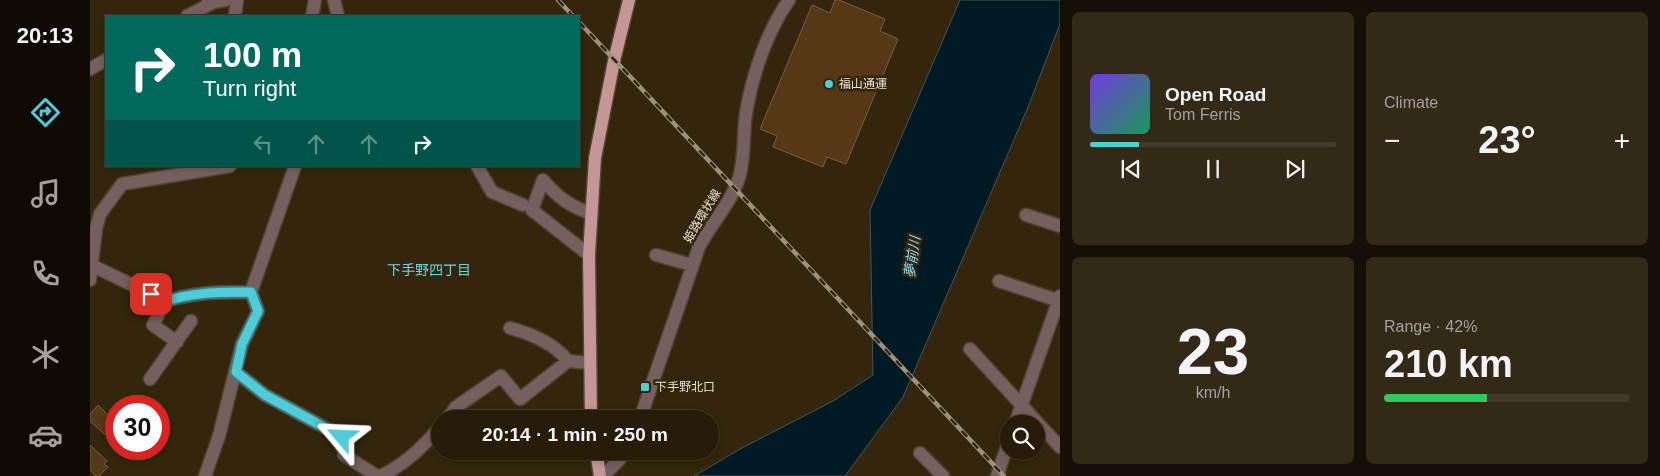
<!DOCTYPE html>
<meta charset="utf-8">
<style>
:root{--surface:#261c09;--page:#322917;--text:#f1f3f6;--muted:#a4a19c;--line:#423a2a;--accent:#52cbd9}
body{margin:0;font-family:Arial,"Noto Sans JP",sans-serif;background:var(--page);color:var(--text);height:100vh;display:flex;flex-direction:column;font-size:19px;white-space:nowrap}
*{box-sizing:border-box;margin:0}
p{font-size:16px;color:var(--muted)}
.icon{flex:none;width:28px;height:28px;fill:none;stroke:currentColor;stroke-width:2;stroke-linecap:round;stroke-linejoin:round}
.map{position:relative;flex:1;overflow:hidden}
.drawer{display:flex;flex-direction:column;gap:12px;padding:12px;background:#150f05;width:600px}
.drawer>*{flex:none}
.hud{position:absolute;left:15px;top:15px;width:475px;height:152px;border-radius:0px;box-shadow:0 2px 8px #0003,0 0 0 1px var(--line);background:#00695c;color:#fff;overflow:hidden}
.buttons{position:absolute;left:910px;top:415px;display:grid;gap:10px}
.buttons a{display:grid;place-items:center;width:45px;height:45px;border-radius:50%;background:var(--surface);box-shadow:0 2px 8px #0003,0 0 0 1px var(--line);font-size:25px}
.speed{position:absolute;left:15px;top:395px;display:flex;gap:10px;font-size:25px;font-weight:700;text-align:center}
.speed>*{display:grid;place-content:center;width:65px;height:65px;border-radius:50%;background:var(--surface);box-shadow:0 2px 8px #0003,0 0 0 1px var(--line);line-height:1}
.speed .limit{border:8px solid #d22;background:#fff;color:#111}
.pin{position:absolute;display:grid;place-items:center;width:42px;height:42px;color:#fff;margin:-21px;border-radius:10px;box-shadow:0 2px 8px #0006}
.me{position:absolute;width:55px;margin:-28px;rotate:296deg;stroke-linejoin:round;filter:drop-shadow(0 0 4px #0008)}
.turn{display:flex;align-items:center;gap:18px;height:105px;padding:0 15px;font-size:22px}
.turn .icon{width:65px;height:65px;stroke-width:2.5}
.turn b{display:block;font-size:35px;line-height:42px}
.lanes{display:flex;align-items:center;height:48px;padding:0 15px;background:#0003;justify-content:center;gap:25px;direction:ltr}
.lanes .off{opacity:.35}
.big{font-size:38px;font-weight:800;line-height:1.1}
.drawer .widget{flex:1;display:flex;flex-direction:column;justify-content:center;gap:8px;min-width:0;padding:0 18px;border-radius:8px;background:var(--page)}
.drawer .dial{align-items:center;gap:0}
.dial b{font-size:65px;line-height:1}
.song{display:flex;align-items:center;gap:15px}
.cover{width:60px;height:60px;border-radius:8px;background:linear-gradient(135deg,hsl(260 70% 55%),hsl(150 70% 35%))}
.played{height:5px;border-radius:2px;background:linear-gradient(90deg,var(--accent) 20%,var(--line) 20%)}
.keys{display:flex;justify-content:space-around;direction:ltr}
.heat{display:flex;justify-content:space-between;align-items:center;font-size:28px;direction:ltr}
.charge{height:8px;border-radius:4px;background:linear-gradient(90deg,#34c759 42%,var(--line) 0)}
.drawer .tiles{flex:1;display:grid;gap:12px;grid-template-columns:repeat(2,1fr)}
.trip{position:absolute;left:341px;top:410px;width:288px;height:50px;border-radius:25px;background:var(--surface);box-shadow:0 2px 8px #0003,0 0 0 1px var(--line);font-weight:800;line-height:50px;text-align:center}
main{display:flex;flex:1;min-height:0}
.dock{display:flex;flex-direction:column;width:90px;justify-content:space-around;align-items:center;background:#0f0b04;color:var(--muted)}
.dock .icon{width:35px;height:35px}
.dock .current{color:var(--accent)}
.dock b{font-size:22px;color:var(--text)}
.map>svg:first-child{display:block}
.water{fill:#001a24;stroke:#465558}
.building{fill:#573816;stroke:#745e48}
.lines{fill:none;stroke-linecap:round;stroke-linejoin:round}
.minor-casing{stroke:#50442c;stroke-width:15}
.major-casing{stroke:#50442c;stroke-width:15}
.minor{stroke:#765f5f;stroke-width:12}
.major{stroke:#c49696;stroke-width:12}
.rail-casing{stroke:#9b917e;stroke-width:4.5}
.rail{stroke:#33260c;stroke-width:2.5;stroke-dasharray:8;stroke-linecap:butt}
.route-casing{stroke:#35848d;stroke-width:12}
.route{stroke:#52cbd9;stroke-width:9}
.poi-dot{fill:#52cbd9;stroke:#33260c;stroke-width:2}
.labels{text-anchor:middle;stroke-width:5;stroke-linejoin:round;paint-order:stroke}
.poi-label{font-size:12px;fill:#e8e0d1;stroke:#33260c;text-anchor:start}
.street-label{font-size:12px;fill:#e8e0d1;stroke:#33260c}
.water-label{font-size:14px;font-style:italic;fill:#87dbff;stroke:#33260c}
.neighbourhood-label{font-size:14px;fill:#6cd7e3;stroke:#33260c}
</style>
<main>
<nav class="dock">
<b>20:13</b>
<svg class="icon current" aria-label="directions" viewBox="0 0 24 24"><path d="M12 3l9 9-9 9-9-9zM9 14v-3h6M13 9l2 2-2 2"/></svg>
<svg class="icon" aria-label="music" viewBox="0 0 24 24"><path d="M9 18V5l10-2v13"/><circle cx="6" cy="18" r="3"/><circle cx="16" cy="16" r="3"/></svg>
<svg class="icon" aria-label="phone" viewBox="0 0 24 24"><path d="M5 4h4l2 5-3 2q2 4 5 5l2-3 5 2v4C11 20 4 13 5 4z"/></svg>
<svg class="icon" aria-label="climate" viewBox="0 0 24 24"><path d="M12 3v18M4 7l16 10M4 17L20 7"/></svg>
<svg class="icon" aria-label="car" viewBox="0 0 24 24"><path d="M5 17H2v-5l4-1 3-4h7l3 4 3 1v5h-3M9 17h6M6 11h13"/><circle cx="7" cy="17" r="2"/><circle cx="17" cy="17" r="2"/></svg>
</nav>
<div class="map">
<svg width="970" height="476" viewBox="0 0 970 476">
<rect width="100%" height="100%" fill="#33260c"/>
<path class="water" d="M870,0H970V24L938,107L813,397L755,476H604L652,448L743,401L783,375L780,210Z"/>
<path class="building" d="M745,0H749L795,19L790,31L808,39L756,164L737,157L733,167L683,147L687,136L670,129L722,5L740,13Z
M8,405L26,423V445L0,421V414Z
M0,445L17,461L14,464L18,467L9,476H6L0,470Z"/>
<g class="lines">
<defs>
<path id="minor" d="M118,0L124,2L136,0
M244,0L248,16
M97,16L124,2
M145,16L147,0
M222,16L225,0
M0,69L16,60
M387,166L402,192L433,205
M936,215L970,226
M499,255L442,210L453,180C468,198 480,206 502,214
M566,255L602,265
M1,265L61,294L71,303
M0,280L6,229L10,214L32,184L140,166
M909,281L970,301
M71,303C100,292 131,292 161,292
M71,303V309L63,325L87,342
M420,328C442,334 464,343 478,361
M880,349L970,447
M146,372L175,395L252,437L254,455L287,476
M60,379L101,321
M357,419L366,407L411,376L430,399L478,361L500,363
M550,419L609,247C622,222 643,201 650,174C655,154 653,133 656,113C662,76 677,31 699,0
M925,424L970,296
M830,453L853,476
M115,476L129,436L152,344L168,311L161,292L205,166
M290,476C313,466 334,446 350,427
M513,476L529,460L536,451
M907,476L919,441"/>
<path id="major" d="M501,419L499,255L505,158L524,61L539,0
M506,451L510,476"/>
</defs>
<use href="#minor" class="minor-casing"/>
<use href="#major" class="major-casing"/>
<use href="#minor" class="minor"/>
<use href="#major" class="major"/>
<defs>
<path id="rail" d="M468,0L483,16
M489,22L914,476"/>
</defs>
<use href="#rail" class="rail-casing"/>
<use href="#rail" class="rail"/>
</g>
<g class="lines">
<defs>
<path id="route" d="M61,294L71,303C99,292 131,292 161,292L168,311L152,344L146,372L175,395L252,437"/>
</defs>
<use href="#route" class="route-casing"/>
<use href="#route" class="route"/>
</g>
<g class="poi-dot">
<circle cx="739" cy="84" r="5"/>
<rect x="550" y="382" width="10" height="10" rx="2.5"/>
</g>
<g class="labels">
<g class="poi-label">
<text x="749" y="88">福山通運</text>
<text x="565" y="391">下手野北口</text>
</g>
<g class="street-label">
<text transform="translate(612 216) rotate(-59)" y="4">姫路環状線</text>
</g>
<g class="water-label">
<text transform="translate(822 257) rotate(-82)" y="5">夢前川</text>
</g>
<g class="neighbourhood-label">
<text x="339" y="275">下手野四丁目</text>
</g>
</g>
</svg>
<div class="buttons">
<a><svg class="icon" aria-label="search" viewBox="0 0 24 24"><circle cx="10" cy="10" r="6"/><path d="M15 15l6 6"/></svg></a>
</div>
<div class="speed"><div class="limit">30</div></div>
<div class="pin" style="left:61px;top:294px;background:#d93025"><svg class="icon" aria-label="arrive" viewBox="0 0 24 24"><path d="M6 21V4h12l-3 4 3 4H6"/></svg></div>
<svg class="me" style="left:252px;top:437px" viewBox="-20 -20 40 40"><path d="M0-17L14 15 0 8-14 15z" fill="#52cbd9" stroke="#fff" stroke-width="4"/></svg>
<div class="trip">20:14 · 1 min · 250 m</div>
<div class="hud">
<div class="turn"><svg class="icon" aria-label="right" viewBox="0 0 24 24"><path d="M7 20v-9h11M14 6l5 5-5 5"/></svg><div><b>100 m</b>Turn right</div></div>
<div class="lanes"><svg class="icon off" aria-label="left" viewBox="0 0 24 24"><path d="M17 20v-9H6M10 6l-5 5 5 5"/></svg><svg class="icon off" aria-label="ahead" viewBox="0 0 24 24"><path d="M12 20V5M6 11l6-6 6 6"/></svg><svg class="icon off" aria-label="ahead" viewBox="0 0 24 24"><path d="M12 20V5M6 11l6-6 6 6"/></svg><svg class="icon" aria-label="right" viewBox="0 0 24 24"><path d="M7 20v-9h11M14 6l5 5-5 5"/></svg></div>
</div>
</div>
<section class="drawer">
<div class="tiles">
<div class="widget">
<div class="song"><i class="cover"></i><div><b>Open Road</b><p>Tom Ferris</p></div></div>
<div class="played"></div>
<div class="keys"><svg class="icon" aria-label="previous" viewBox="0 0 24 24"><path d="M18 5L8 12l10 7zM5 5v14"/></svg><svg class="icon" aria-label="pause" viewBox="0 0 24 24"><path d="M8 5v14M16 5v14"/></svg><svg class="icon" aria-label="next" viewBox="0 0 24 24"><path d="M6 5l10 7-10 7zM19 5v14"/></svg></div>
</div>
<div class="widget"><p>Climate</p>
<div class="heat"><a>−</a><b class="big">23°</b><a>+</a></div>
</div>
<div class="widget dial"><b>23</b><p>km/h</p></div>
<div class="widget"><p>Range · 42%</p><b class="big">210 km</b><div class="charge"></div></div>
</div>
</section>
</main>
